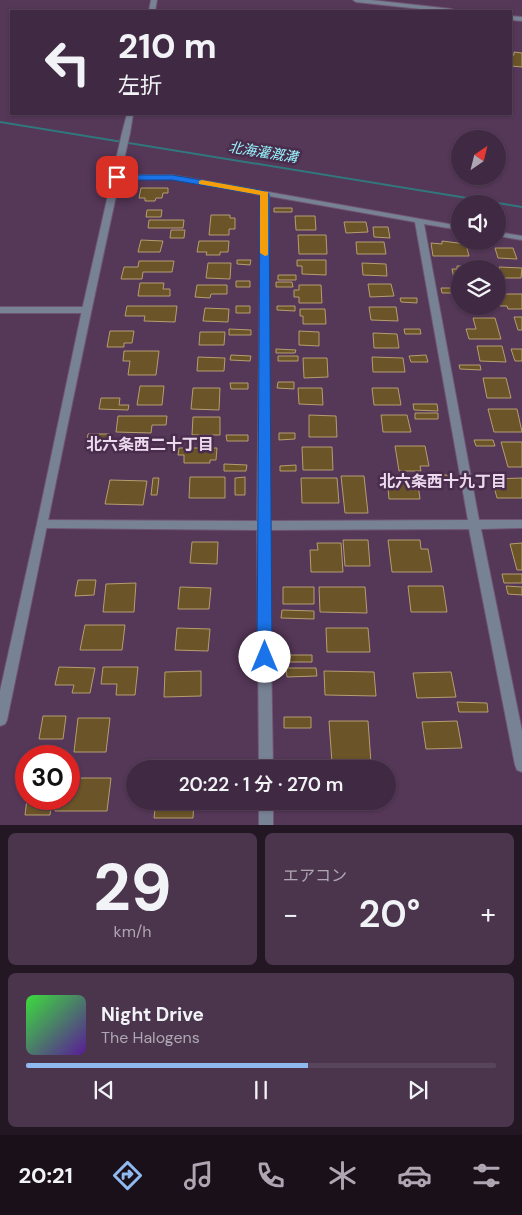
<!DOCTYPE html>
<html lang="ja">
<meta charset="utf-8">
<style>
:root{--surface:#402942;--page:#4b354d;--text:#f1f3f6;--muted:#aea6b2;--line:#59455b;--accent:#90b9f0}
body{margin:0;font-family:"DM Sans","Noto Sans JP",sans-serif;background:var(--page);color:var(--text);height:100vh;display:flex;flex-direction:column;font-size:19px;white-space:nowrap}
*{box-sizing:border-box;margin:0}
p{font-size:16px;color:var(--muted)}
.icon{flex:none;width:28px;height:28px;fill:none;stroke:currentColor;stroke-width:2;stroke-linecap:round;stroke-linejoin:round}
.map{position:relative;height:825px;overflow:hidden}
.details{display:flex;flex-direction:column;gap:8px;padding:8px;background:#231724;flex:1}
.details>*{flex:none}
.hud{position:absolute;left:10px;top:10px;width:502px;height:105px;border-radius:0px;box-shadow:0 1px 4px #0004,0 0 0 1px var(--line);background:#402942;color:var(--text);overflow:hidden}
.needle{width:32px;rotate:35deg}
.controls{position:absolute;left:451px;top:130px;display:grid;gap:10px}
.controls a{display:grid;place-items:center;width:55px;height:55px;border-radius:50%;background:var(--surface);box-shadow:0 1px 4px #0004,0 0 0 1px var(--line);font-size:25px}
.speed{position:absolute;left:15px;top:745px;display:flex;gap:10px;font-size:25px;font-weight:700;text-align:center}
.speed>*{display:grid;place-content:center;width:65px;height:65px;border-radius:50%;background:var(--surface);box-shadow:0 1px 4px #0004,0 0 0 1px var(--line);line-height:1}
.speed .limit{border:8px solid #d22;background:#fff;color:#111}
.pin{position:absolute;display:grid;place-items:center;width:42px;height:42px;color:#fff;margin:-21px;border-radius:10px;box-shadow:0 2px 8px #0006}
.me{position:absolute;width:55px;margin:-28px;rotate:0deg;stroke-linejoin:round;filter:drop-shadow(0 0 4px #0008)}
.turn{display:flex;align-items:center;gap:18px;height:105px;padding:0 25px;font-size:22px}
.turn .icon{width:65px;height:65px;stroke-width:2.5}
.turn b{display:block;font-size:35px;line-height:42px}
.big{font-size:38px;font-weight:600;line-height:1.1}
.details .widget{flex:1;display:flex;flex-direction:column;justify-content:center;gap:8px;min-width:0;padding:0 18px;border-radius:8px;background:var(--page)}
.details .dial{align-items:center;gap:0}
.dial b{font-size:65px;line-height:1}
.song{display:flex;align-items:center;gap:15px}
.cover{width:60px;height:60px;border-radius:8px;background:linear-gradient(135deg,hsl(120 70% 55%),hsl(270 70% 35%))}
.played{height:5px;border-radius:2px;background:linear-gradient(90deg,var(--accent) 60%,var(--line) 60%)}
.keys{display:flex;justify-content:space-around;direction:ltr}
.heat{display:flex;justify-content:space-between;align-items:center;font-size:28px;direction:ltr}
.details .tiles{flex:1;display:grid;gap:8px;grid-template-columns:1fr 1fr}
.widget:last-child{grid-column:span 2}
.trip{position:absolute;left:126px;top:760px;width:270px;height:50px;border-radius:25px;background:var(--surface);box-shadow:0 1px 4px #0004,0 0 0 1px var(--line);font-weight:600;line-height:50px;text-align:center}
.tab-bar{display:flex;height:80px;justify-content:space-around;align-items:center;background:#1a101a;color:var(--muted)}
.tab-bar .icon{width:35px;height:35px}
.tab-bar .on{color:var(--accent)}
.tab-bar b{font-size:22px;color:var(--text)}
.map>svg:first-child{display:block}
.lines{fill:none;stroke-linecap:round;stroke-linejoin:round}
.stream{fill:#31787e;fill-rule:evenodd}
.building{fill:#6a5428;stroke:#b59d70}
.minor-casing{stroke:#705473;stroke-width:2}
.tertiary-casing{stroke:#705473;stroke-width:2}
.minor{fill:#788295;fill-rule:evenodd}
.tertiary{fill:#788295;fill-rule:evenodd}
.route{fill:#1a73e8;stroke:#114b97}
.slow{fill:#f59e0b}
.labels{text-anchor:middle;stroke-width:5;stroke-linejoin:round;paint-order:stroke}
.far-water-label{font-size:14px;font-style:italic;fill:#96f3fb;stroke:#4a2d4d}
.neighbourhood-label{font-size:16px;font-weight:bold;fill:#ebd9ed;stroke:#4a2d4d}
</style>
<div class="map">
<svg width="522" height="825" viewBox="0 0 522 825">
<rect width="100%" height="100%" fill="#553758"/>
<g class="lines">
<path class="stream" d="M0,121L522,206V208L0,123Z"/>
</g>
<path class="building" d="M514,52L522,53V67L511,66V55H514Z
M141,188H168V193H163L162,198H156L155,201H145V198H139Z
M274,208H292V212H274Z
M147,210H162L161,217H146Z
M211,215H230V218H235V229H229V235H209Z
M295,216H315L316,230H296Z
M149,220H184L183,228H148Z
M344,222H366L368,232L346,233Z
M373,227H388L390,238L374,237Z
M171,230H185L184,238H170Z
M298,235H326L327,254H299Z
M141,240L163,241L160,252H138Z
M199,241H229L228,252H220V255H206L207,252H197Z
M442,241L466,244L469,256H433L431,243L442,244Z
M356,242H384L386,254H357Z
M495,248H513L517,259L498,258Z
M237,260H251L250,265L237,264Z
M297,260H326V275L302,274V266H297Z
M139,261H174L172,272H143L142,279H121L124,267H138Z
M208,263H231L230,279L206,278Z
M362,263L386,264L387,276L363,275Z
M457,266H479L480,269H460V283H455L452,269H457Z
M499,267L522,268L521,278H501Z
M278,275H296V280H278Z
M236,281H250V287H236Z
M276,282H292L293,287H276Z
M140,283H164L163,289H170V296H138Z
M368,284H391L394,296L370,297Z
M197,285H227V294H211L210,298L195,297Z
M299,285H321L322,303H299V297H294V290H299Z
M441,288H455L456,293H442Z
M504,294H522V309H508L507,306H500L498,296H505Z
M400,298H417V303L401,302Z
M127,306H177L175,322L144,321L145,316H125Z
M236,306H250V313H236Z
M277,306H295V311L277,310Z
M369,307H396L398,321L371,320Z
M205,308L229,309L228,322L203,321Z
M300,309H325L326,324H303V316H300Z
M514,317H522V330H518Z
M473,318H495L501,339H469L466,329H476Z
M229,329L251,330V335H229Z
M404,329H420L421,334H405Z
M110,331H134L132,343H124V347H107Z
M299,331L319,332V346L299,345Z
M200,332H225L224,345H199Z
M373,333L397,334L399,348H374Z
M477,346H502L506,362L480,361Z
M276,349L296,350L295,353H276Z
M511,349H522V361H515Z
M124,351H159L156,375H128L130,361H123Z
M231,355L251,356L250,361L230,360Z
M426,355L428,362H411L409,356Z
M278,356H298V361H278Z
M198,357L225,358L224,371H197Z
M372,357L403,358L405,372H373Z
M303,358H327L328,377L304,378Z
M459,365H480L481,370L460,369Z
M483,378H506L511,398H487Z
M278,382H294V389L277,388Z
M230,383H248V389H231Z
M140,386H164L162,405H137Z
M193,388H220L219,410L191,409Z
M298,388H322L323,405L299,404Z
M372,388H398L401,405H374Z
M101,398H120L119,405H129L128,410L99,409Z
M413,404H437L438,411L414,410Z
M488,409H517L522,432H494Z
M415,413H438V419H415Z
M309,415L336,416L337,437H309Z
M381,415H407L411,432H383Z
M118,416H167L166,425H152L151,433L116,432Z
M193,417H220V435H192Z
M279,433H295V439L279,440Z
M88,434H110L109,440H87Z
M226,435H248V441H227Z
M474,440H493L495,446H476Z
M501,442H522V467H508Z
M395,446H425L429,466H420L421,471H399Z
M302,447H332L333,470H303Z
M179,448H217L216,460H210V463H184V455H178Z
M224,464L247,465L246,471H224Z
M296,465V471H280V466Z
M424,475H447L449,481H426Z
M341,476H364L368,513H345Z
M190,477H225V498H189Z
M245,477V495H235V478Z
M153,478H159L157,495H151Z
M301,478H337L339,503H302Z
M387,478H417L420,499H389Z
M522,478V498H497L492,479Z
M110,480L147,481L143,505L105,504Z
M343,540H368L370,566H345Z
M388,540H420L421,549H428L432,572H392Z
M192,542H218L217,564L190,563Z
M317,543H341L343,572H311L310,550H318Z
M522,543V570H517L510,544Z
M502,574H522V583H504Z
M78,580H96L94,595L75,596Z
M136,583L134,612H103L106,584Z
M408,586H443L447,612H411Z
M506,586L522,587V595L508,594Z
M180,587L211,588L209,609H178Z
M283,587H314V604H283Z
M319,587H365L367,613L320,612Z
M282,610L314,611V619L281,618Z
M85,625H125L122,650H80Z
M177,628L210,629L208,651L175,650Z
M326,628H368L370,652H327Z
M288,655H312V662H288Z
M59,667L95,668L90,693H72L74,685H55Z
M103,667H138L135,695H116L117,684H101Z
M286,668H316L317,676L287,677Z
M201,671V696L164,697L165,672Z
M324,671L374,672L376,696L325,695Z
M451,672L456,697L417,698L413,673Z
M457,702L487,703L488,712H459Z
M43,716H66L63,739H39Z
M284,717H311V728H284Z
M78,718H110L106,752H74Z
M329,721H368L371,763H332Z
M457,721L462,748L426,749L422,722Z
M69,778H111L107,811H55L57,799H69Z
M27,799H52L50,815H25Z
M156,801H194L193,818H154Z"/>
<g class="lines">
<defs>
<path id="minor" d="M151,0H157L155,11H149Z
M353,0H371L452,9L455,11H439L356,2Z
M511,16L522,17V21L511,20Z
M127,114H133L130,133L126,135L122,133Z
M114,175H172L460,226V230L424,224L479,520H522V528L481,529L522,731V772L517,770L515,765L469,529L269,530L273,769H259L257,530L43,528L39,527L37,524L39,521L43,520L257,521L261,195L172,179H114ZM269,196L415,222L468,520L269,521Z
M498,232L522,236V240L498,236Z
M0,307H86L90,310L86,313H0Z
M259,801H273V825H259Z"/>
<path id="tertiary" d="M126,131L130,133C86,328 48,524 7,720L5,724L0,726V691L37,524L82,310L122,133Z"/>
</defs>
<use href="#minor" class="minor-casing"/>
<use href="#tertiary" class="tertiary-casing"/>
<use href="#minor" class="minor"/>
<use href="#tertiary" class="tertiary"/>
</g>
<path class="route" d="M114,175H172L265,191L269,194L272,657L270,661L265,663L260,661L257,657L260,195L172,180H117L113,177Z"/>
<path class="slow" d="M202,180L268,192V255L265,256L260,253V195L199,184V181Z"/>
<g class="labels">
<g class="far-water-label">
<text transform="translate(263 152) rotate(9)" y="5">北海灌漑溝</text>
</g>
<g class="neighbourhood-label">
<text x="150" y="450">北六条西二十丁目</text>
<text x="443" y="487">北六条西十九丁目</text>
</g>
</g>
</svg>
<div class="controls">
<a><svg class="needle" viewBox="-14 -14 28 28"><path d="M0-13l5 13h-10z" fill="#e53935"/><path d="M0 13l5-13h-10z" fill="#aea6b2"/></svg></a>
<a><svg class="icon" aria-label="sound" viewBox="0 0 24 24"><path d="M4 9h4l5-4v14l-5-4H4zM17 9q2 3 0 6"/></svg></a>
<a><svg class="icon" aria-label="layers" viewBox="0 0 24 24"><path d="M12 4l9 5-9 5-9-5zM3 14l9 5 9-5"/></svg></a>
</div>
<div class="speed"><div class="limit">30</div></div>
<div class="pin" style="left:117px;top:177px;background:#d93025"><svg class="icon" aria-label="arrive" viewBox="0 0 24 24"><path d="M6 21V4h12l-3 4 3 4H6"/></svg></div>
<svg class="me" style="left:265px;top:657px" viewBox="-20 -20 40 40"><circle r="19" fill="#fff"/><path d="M0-13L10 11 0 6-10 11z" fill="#1a73e8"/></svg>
<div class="trip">20:22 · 1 分 · 270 m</div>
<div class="hud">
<div class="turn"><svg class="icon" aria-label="left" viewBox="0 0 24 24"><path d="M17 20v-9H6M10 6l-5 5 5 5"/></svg><div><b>210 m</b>左折</div></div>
</div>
</div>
<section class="details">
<div class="tiles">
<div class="widget dial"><b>29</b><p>km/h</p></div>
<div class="widget"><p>エアコン</p>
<div class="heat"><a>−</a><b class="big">20°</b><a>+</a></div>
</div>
<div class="widget">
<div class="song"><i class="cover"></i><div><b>Night Drive</b><p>The Halogens</p></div></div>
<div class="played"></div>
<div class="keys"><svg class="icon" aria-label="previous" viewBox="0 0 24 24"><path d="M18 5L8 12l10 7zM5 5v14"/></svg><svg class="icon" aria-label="pause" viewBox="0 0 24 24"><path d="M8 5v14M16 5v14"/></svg><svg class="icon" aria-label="next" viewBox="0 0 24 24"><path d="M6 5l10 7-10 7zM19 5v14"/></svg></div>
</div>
</div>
</section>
<nav class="tab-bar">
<b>20:21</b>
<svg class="icon on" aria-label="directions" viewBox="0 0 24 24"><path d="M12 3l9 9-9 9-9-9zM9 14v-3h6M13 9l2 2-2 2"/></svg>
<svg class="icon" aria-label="music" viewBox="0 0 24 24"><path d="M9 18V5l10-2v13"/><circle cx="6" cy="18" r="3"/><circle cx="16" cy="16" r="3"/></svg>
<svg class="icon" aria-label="phone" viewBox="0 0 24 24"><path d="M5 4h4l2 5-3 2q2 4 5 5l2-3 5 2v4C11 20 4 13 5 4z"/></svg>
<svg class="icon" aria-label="climate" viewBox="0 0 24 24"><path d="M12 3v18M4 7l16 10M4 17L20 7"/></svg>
<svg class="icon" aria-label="car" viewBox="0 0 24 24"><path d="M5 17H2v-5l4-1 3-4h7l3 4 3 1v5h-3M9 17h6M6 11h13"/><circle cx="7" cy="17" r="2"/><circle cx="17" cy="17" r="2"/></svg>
<svg class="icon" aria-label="filters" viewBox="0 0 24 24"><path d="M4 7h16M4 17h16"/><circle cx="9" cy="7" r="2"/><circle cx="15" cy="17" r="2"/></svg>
</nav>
